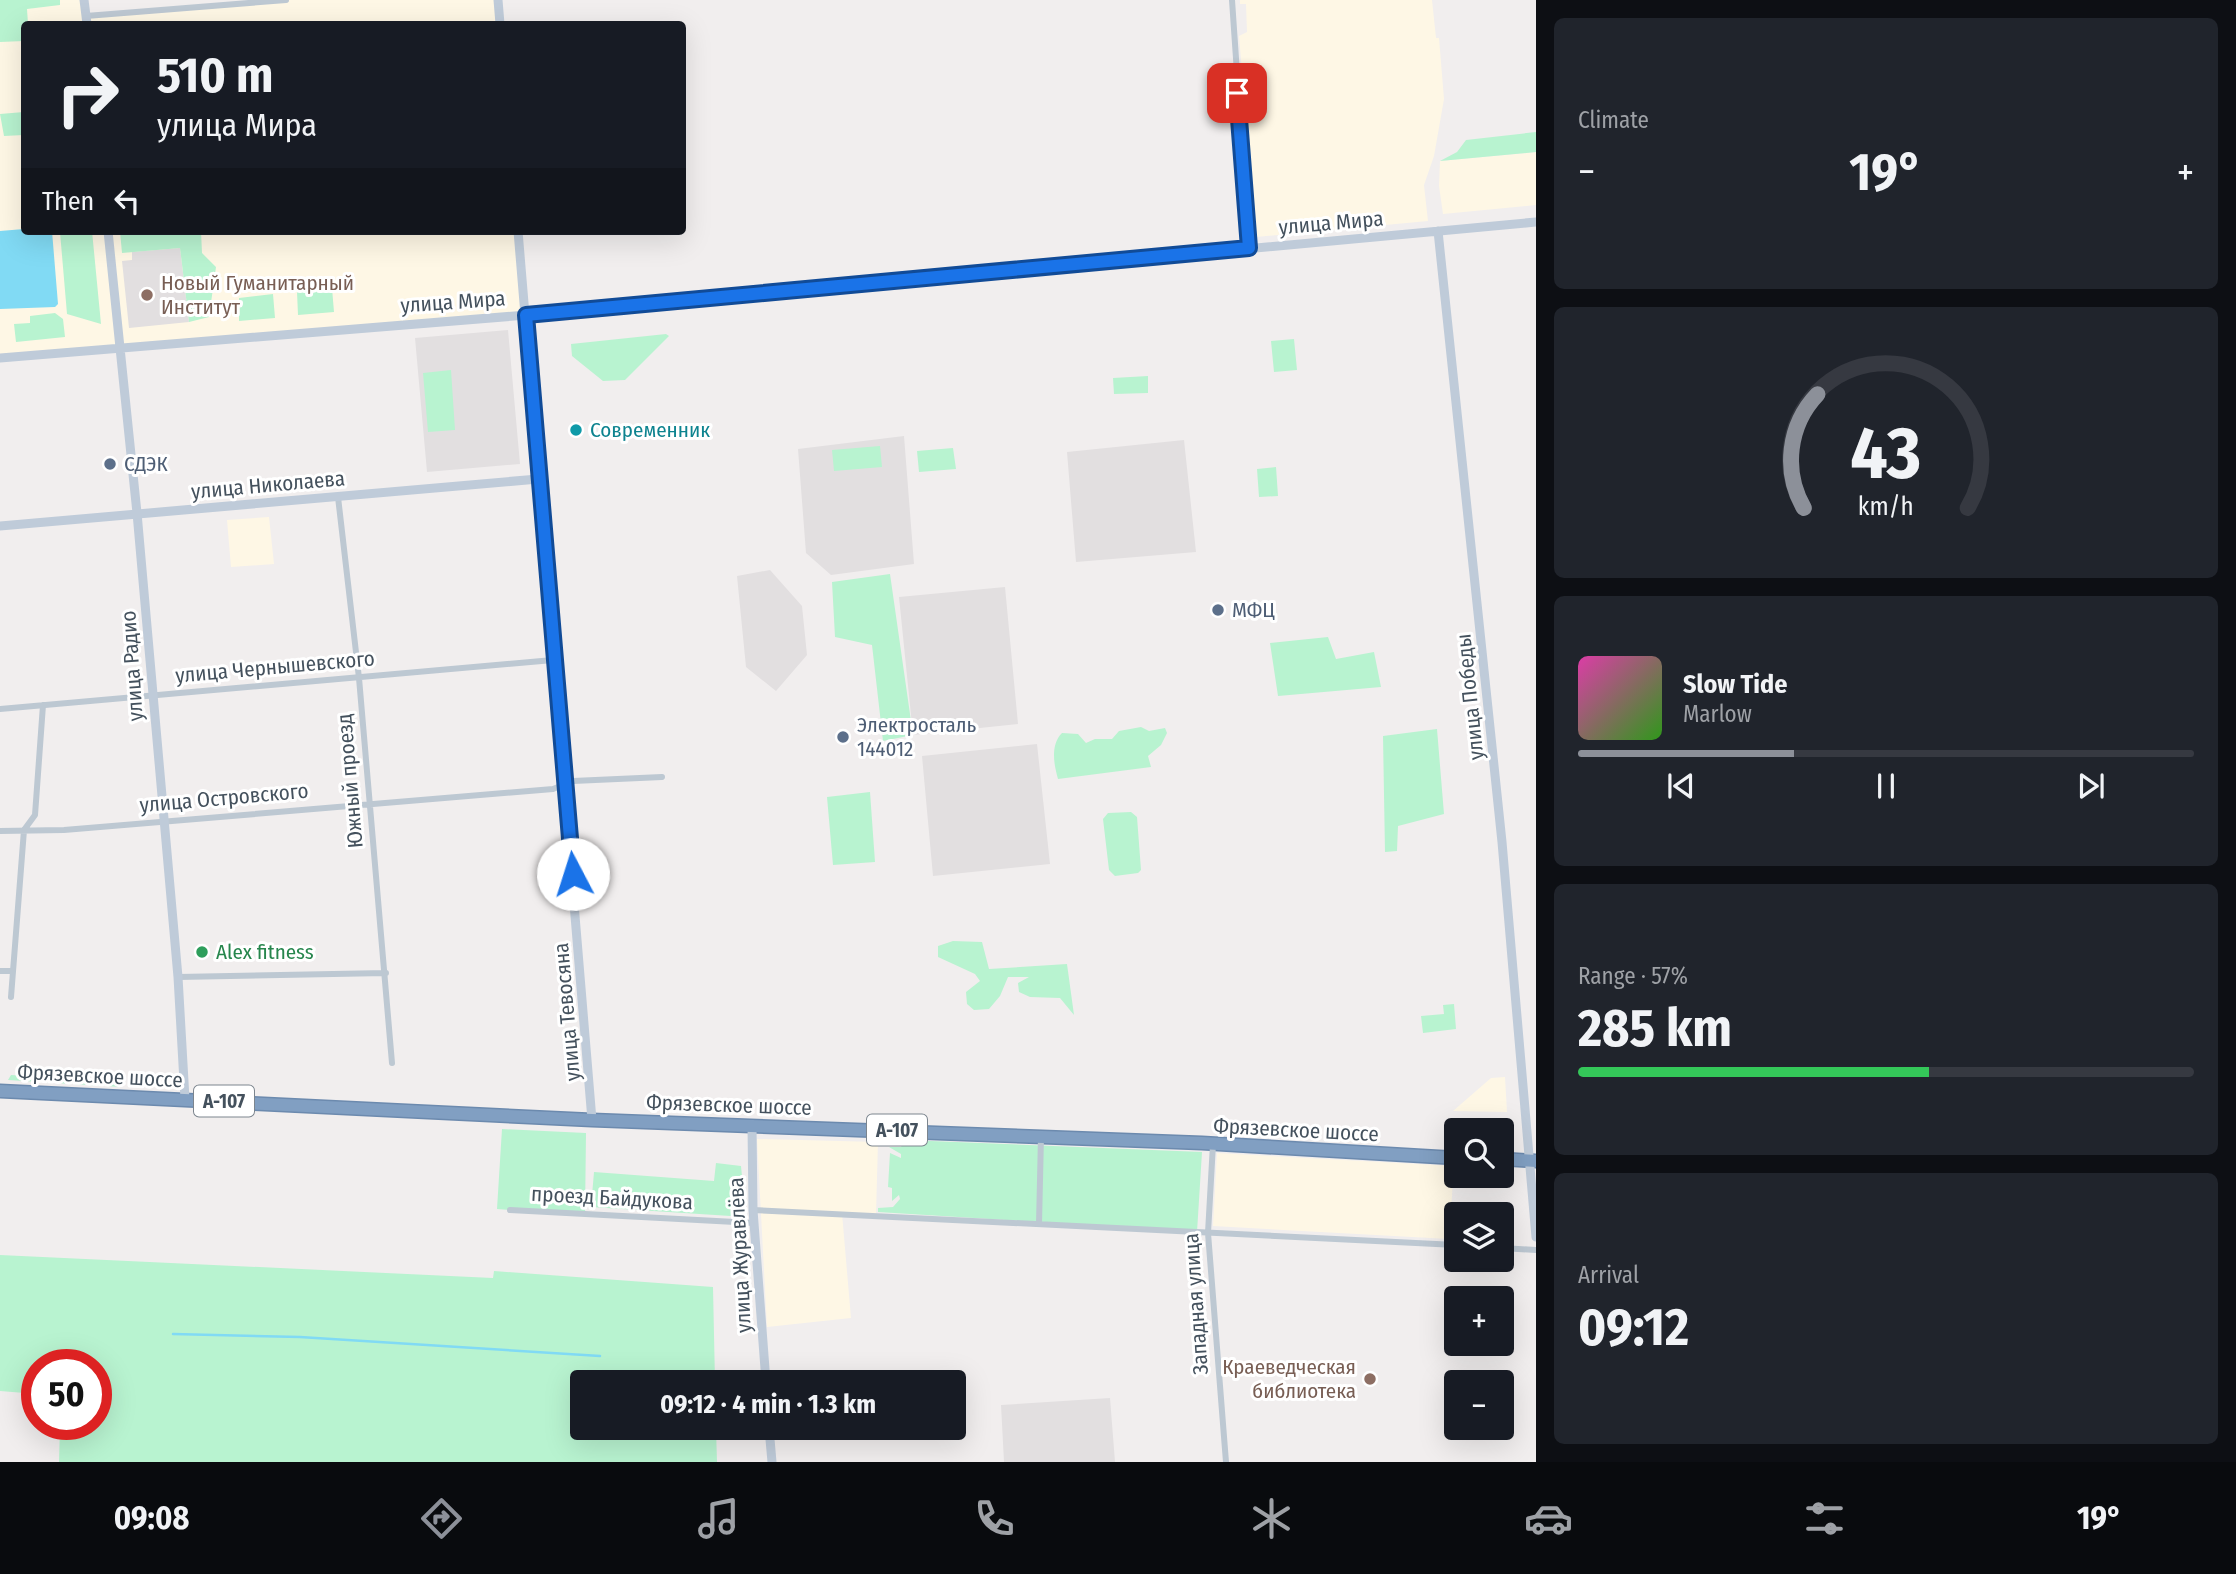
<!DOCTYPE html>
<meta charset="utf-8">
<style>
:root{--surface:#171b24;--page:#20242c;--text:#f1f3f6;--muted:#9ea1a6;--line:#363941;--accent:#8c9099}
body{margin:0;font-family:"Fira Sans Condensed",sans-serif;background:var(--page);color:var(--text);height:100vh;display:flex;flex-direction:column;font-size:26px;white-space:nowrap}
*{box-sizing:border-box;margin:0}
p{font-size:23px;color:var(--muted)}
.icon{flex:none;width:38px;height:38px;fill:none;stroke:currentColor;stroke-width:2;stroke-linecap:round;stroke-linejoin:round}
.map{position:relative;flex:1;overflow:hidden}
.sheet{display:flex;flex-direction:column;gap:18px;padding:18px;background:#0d0f14;width:700px}
.sheet>*{flex:none}
.top-card{position:absolute;left:21px;top:21px;width:665px;height:214px;border-radius:7px;box-shadow:0 7px 28px #0002;background:#171b24;color:var(--text);overflow:hidden}
.buttons{position:absolute;left:1444px;top:1118px;display:grid;gap:14px}
.buttons a{display:grid;place-items:center;width:70px;height:70px;border-radius:7px;background:var(--surface);box-shadow:0 7px 28px #0002;font-size:35px}
.speed{position:absolute;left:21px;top:1349px;display:flex;gap:14px;font-size:35px;font-weight:700;text-align:center}
.speed>*{display:grid;place-content:center;width:91px;height:91px;border-radius:50%;background:var(--surface);box-shadow:0 7px 28px #0002;line-height:1}
.speed .limit{border:10px solid #d22;background:#fff;color:#111}
.pin{position:absolute;display:grid;place-items:center;width:60px;height:60px;color:#fff;margin:-30px;border-radius:14px;box-shadow:0 4px 10px #0006}
.me{position:absolute;width:77px;margin:-38px;rotate:355deg;stroke-linejoin:round;filter:drop-shadow(0 0 5px #0008)}
.turn{display:flex;align-items:center;gap:24px;height:147px;padding:0 21px;font-size:32px}
.turn .icon{width:91px;height:91px;stroke-width:2.5}
.turn b{display:block;font-size:49px;line-height:60px}
.then{display:flex;align-items:center;height:66px;padding:0 21px;background:#0003;gap:14px;font-size:26px}
.big{font-size:52px;font-weight:700;line-height:1.1}
.sheet .tile{flex:1;display:flex;flex-direction:column;justify-content:center;gap:10px;min-width:0;padding:0 24px;border-radius:10px;background:var(--page)}
.sheet .dial{align-items:center;gap:0}
.dial svg{height:182px;overflow:visible;fill:none;stroke:var(--line);stroke-width:7;stroke-linecap:round;text-anchor:middle}
.dial text{fill:var(--text);stroke:none}
.song{display:flex;align-items:center;gap:21px}
.cover{width:84px;height:84px;border-radius:10px;background:linear-gradient(135deg,hsl(320 70% 55%),hsl(110 70% 35%))}
.played{height:7px;border-radius:4px;background:linear-gradient(90deg,var(--accent) 35%,var(--line) 35%)}
.keys{display:flex;justify-content:space-around;direction:ltr}
.heat{display:flex;justify-content:space-between;align-items:center;font-size:38px;direction:ltr}
.charge{height:10px;border-radius:5px;background:linear-gradient(90deg,#34c759 57%,var(--line) 0)}
.trip{position:absolute;left:570px;top:1370px;width:396px;height:70px;border-radius:7px;background:var(--surface);box-shadow:0 7px 28px #0002;font-weight:700;line-height:70px;text-align:center}
.tab-bar{display:flex;height:112px;justify-content:space-around;align-items:center;background:#090b0e;color:var(--muted)}
.tab-bar .icon{width:49px;height:49px}
.tab-bar .on{color:var(--accent)}
.tab-bar b{font-size:32px;color:var(--text)}
main{display:flex;flex:1;min-height:0}
.map>svg:first-child{display:block}
.commercial{fill:#fef7e5}
.education{fill:#e2dfe0}
.green{fill:#b8f3d0}
.water{fill:#81daf4}
.lines{fill:none;stroke-linecap:round;stroke-linejoin:round}
.stream{stroke:#81daf4;stroke-width:2.5}
.highway-casing{stroke:#6c8aae;stroke-width:15}
.street{stroke:#bdc8d2;stroke-width:6}
.secondary{stroke:#bfcbd9;stroke-width:9}
.highway{stroke:#819fc2;stroke-width:12}
.route-casing{stroke:#114b97;stroke-width:18}
.route{stroke:#1a73e8;stroke-width:12}
.education-dot{fill:#8d6e63;stroke:#fff;stroke-width:2.5}
.culture-dot{fill:#0f9aa8;stroke:#fff;stroke-width:2.5}
.service-dot{fill:#5c6f8a;stroke:#fff;stroke-width:2.5}
.leisure-dot{fill:#2e9e5b;stroke:#fff;stroke-width:2.5}
.labels{text-anchor:middle;stroke-width:6;stroke-linejoin:round;paint-order:stroke}
.shield{fill:#fff;stroke:#7c858e;stroke-width:2}
.shield-label{font-size:19px;font-weight:bold;fill:#44515d}
.street-label{font-size:21px;fill:#44515d;stroke:#fff}
.education-label{font-size:21px;fill:#785e54;stroke:#fff;text-anchor:start}
.culture-label{font-size:21px;fill:#0d838f;stroke:#fff;text-anchor:start}
.service-label{font-size:21px;fill:#4e5e75;stroke:#fff;text-anchor:start}
.leisure-label{font-size:21px;fill:#27864d;stroke:#fff;text-anchor:start}
</style>
<main>
<div class="map">
<svg width="1536" height="1462" viewBox="0 0 1536 1462">
<rect width="100%" height="100%" fill="#f1eeee"/>
<path class="commercial" d="M0,0H84L86,16L286,0H498L500,24H24V231H518L526,315L0,358Z
M1240,0H1432L1436,38H1439L1444,99L1434,156L1424,185L1428,221L1256,237L1239,36L1247,32L1246,4H1240Z
M1536,152V205L1443,214L1439,186L1440,161Z
M269,517L274,564L231,567L227,520Z
M1505,1077L1507,1112L1453,1111L1491,1078Z
M757,1139L878,1142L876,1214L842,1213L851,1318L767,1327Z
M1217,1153L1454,1166L1449,1239L1213,1226Z"/>
<path class="education" d="M180,248L189,322L129,328L122,261L132,260V252Z
M508,330L520,464L427,472L415,338Z
M904,436L914,564L831,575L806,553L798,449Z
M1184,440L1196,552L1076,562L1067,452Z
M770,570L802,606L807,655L776,691L746,667L737,576Z
M1005,587L1018,724L913,735L899,597Z
M1037,744L1050,864L933,876L922,756Z
M1110,1398L1115,1462H1004L1001,1405Z"/>
<path class="green" d="M0,0H60V5L27,9L28,24H24V41L0,42Z
M24,112V135L4,136L0,114Z
M1536,132V152L1440,161L1457,152L1466,140Z
M92,231L101,324L67,314L60,232Z
M120,231H201L202,253L216,267L209,317L189,322L180,248L122,253Z
M332,288L334,312L298,315L297,292Z
M273,294L275,318L239,321V298Z
M55,313L63,319L65,337L16,342L14,324L30,323V316Z
M666,334L669,336L625,380L603,381L572,356L571,344Z
M1294,339L1297,370L1274,372L1271,341Z
M451,370L455,430L428,432L423,373Z
M1148,376V393L1114,394L1113,378Z
M880,446L882,467L834,471L832,450Z
M953,448L956,469L919,472L917,451Z
M1276,467L1278,496L1259,497L1257,469Z
M890,574L913,735L883,741L872,645L835,637L832,582Z
M1328,637L1336,659L1374,652L1381,687L1278,696L1270,643Z
M1141,727L1149,731L1165,728L1167,733L1161,745L1148,756L1151,767L1058,779C1054,765 1050,745 1062,733L1078,734L1086,743L1095,739H1112L1119,731Z
M1437,729L1444,814L1398,826L1397,851L1385,852L1383,736Z
M870,792L875,862L833,865L827,797Z
M1131,812L1137,817L1141,870L1138,873L1115,876L1109,870L1103,819L1108,813Z
M953,941L982,942L989,969L1067,964L1074,1015L1060,998L1030,997L1019,992L1018,983L1029,977H1008L1000,996L989,1009L974,1010L967,1004L966,992L980,981L975,974L938,957V946Z
M1454,1004L1456,1029L1423,1033L1421,1016L1444,1014L1443,1005Z
M11,1075L123,1081L122,1087L8,1080Z
M502,1129L586,1133L585,1215L497,1209Z
M906,1140L1202,1152L1197,1232L878,1212V1208L893,1207L900,1199L899,1195L892,1201V1188L888,1187L890,1153L901,1158V1154L889,1147H901Z
M716,1163L741,1166L746,1217L591,1207L594,1172L714,1181Z
M0,1255L493,1278L494,1271L713,1287L715,1382H583V1428H716L717,1462H59L60,1425L96,1424V1365H37V1394L0,1391Z"/>
<path class="water" d="M24,229L25,233L52,231L58,304L55,307L0,309V231Z"/>
<g class="lines">
<path class="stream" d="M173,1334L300,1337L600,1356"/>
<defs>
<path id="highway" d="M0,1091L592,1120L1202,1143L1456,1158
M1502,1159L1536,1161"/>
</defs>
<use href="#highway" class="highway-casing"/>
<path class="street" d="M1232,0L1249,248
M86,16L286,0
M338,497L359,678L392,1063
M0,709L553,660
M0,831L64,830L553,789L573,781L662,777
M0,971H13
M178,977L386,973
M11,997L24,830L35,815L43,705
M1213,1144L1208,1233L1226,1462
M510,1210L754,1223
M753,1210L1456,1245
M1039,1224L1041,1136
M1502,1248L1536,1250"/>
<path class="secondary" d="M84,0L87,24
M498,0L500,24
M108,231L137,513L178,977L185,1099
M518,231L592,1120
M1438,231L1502,842L1536,1237
M0,358L588,310L1536,222
M0,526L538,479
M752,1125L753,1210L766,1382
M769,1428L772,1462"/>
<use href="#highway" class="highway"/>
</g>
<g class="lines">
<defs>
<path id="route" d="M573,874L526,315L1249,248L1237,93"/>
</defs>
<use href="#route" class="route-casing"/>
<use href="#route" class="route"/>
</g>
<g class="education-dot">
<circle cx="147" cy="295" r="7"/>
<circle cx="1370" cy="1379" r="7"/>
</g>
<circle class="culture-dot" cx="576" cy="430" r="7"/>
<g class="service-dot">
<circle cx="110" cy="464" r="7"/>
<circle cx="1218" cy="610" r="7"/>
<circle cx="843" cy="737" r="7"/>
</g>
<circle class="leisure-dot" cx="202" cy="952" r="7"/>
<g class="labels">
<g class="shield">
<rect x="194" y="1085.5" width="60" height="31" rx="5"/>
<rect x="867" y="1114.5" width="60" height="31" rx="5"/>
</g>
<g class="shield-label">
<text x="224" y="1108">А-107</text>
<text x="897" y="1137">А-107</text>
</g>
<g class="street-label">
<text transform="translate(1331 223) rotate(-5)" y="7">улица Мира</text>
<text transform="translate(453 302) rotate(-4)" y="7">улица Мира</text>
<text transform="translate(268 485) rotate(-5)" y="7">улица Николаева</text>
<text transform="translate(132 666) rotate(-94)" y="7">улица Радио</text>
<text transform="translate(275 667) rotate(-5)" y="7">улица Чернышевского</text>
<text transform="translate(1470 697) rotate(-96)" y="7">улица Победы</text>
<text transform="translate(350 781) rotate(-95)" y="7">Южный проезд</text>
<text transform="translate(224 798) rotate(-5)" y="7">улица Островского</text>
<text transform="translate(567 1012) rotate(-95)" y="7">улица Тевосяна</text>
<text transform="translate(100 1076) rotate(3)" y="7">Фрязевское шоссе</text>
<text transform="translate(729 1105) rotate(2)" y="7">Фрязевское шоссе</text>
<text transform="translate(1296 1130) rotate(3)" y="7">Фрязевское шоссе</text>
<text transform="translate(612 1198) rotate(3)" y="7">проезд Байдукова</text>
<text transform="translate(740 1255) rotate(-93)" y="7">улица Журавлёва</text>
<text transform="translate(1196 1304) rotate(-94)" y="7">Западная улица</text>
</g>
<g class="education-label">
<text x="161" y="290">Новый Гуманитарный<tspan x="161" dy="24">Институт</tspan></text>
<text x="1356" y="1374" text-anchor="end">Краеведческая<tspan x="1356" dy="24">библиотека</tspan></text>
</g>
<g class="culture-label">
<text x="590" y="437">Современник</text>
</g>
<g class="service-label">
<text x="124" y="471">СДЭК</text>
<text x="1232" y="617">МФЦ</text>
<text x="857" y="732">Электросталь<tspan x="857" dy="24">144012</tspan></text>
</g>
<g class="leisure-label">
<text x="216" y="959">Alex fitness</text>
</g>
</g>
</svg>
<div class="buttons">
<a><svg class="icon" aria-label="search" viewBox="0 0 24 24"><circle cx="10" cy="10" r="6"/><path d="M15 15l6 6"/></svg></a>
<a><svg class="icon" aria-label="layers" viewBox="0 0 24 24"><path d="M12 4l9 5-9 5-9-5zM3 14l9 5 9-5"/></svg></a>
<a>+</a>
<a>−</a>
</div>
<div class="speed"><div class="limit">50</div></div>
<div class="pin" style="left:1237px;top:93px;background:#d93025"><svg class="icon" aria-label="arrive" viewBox="0 0 24 24"><path d="M6 21V4h12l-3 4 3 4H6"/></svg></div>
<svg class="me" style="left:573px;top:874px" viewBox="-20 -20 40 40"><circle r="19" fill="#fff"/><path d="M0-13L10 11 0 6-10 11z" fill="#1a73e8"/></svg>
<div class="trip">09:12 · 4 min · 1.3 km</div>
<div class="top-card">
<div class="turn"><svg class="icon" aria-label="right" viewBox="0 0 24 24"><path d="M7 20v-9h11M14 6l5 5-5 5"/></svg><div><b>510 m</b>улица Мира</div></div>
<div class="then">Then<svg class="icon" aria-label="left" viewBox="0 0 24 24"><path d="M17 20v-9H6M10 6l-5 5 5 5"/></svg></div>
</div>
</div>
<section class="sheet">
<div class="tile"><p>Climate</p>
<div class="heat"><a>−</a><b class="big">19°</b><a>+</a></div>
</div>
<div class="tile dial"><svg viewBox="0 0 100 80">
<path d="M14 69A42 42 0 1 1 86 69"/>
<path d="M14 69A42 42 0 0 1 20 19" stroke="#8c9099"/>
<text x="50" y="56" font-size="32" font-weight="700">43</text>
<text x="50" y="72" font-size="11">km/h</text>
</svg></div>
<div class="tile">
<div class="song"><i class="cover"></i><div><b>Slow Tide</b><p>Marlow</p></div></div>
<div class="played"></div>
<div class="keys"><svg class="icon" aria-label="previous" viewBox="0 0 24 24"><path d="M18 5L8 12l10 7zM5 5v14"/></svg><svg class="icon" aria-label="pause" viewBox="0 0 24 24"><path d="M8 5v14M16 5v14"/></svg><svg class="icon" aria-label="next" viewBox="0 0 24 24"><path d="M6 5l10 7-10 7zM19 5v14"/></svg></div>
</div>
<div class="tile"><p>Range · 57%</p><b class="big">285 km</b><div class="charge"></div></div>
<div class="tile"><p>Arrival</p><b class="big">09:12</b></div>
</section>
</main>
<nav class="tab-bar">
<b>09:08</b>
<svg class="icon on" aria-label="directions" viewBox="0 0 24 24"><path d="M12 3l9 9-9 9-9-9zM9 14v-3h6M13 9l2 2-2 2"/></svg>
<svg class="icon" aria-label="music" viewBox="0 0 24 24"><path d="M9 18V5l10-2v13"/><circle cx="6" cy="18" r="3"/><circle cx="16" cy="16" r="3"/></svg>
<svg class="icon" aria-label="phone" viewBox="0 0 24 24"><path d="M5 4h4l2 5-3 2q2 4 5 5l2-3 5 2v4C11 20 4 13 5 4z"/></svg>
<svg class="icon" aria-label="climate" viewBox="0 0 24 24"><path d="M12 3v18M4 7l16 10M4 17L20 7"/></svg>
<svg class="icon" aria-label="car" viewBox="0 0 24 24"><path d="M5 17H2v-5l4-1 3-4h7l3 4 3 1v5h-3M9 17h6M6 11h13"/><circle cx="7" cy="17" r="2"/><circle cx="17" cy="17" r="2"/></svg>
<svg class="icon" aria-label="filters" viewBox="0 0 24 24"><path d="M4 7h16M4 17h16"/><circle cx="9" cy="7" r="2"/><circle cx="15" cy="17" r="2"/></svg>
<b>19°</b>
</nav>
